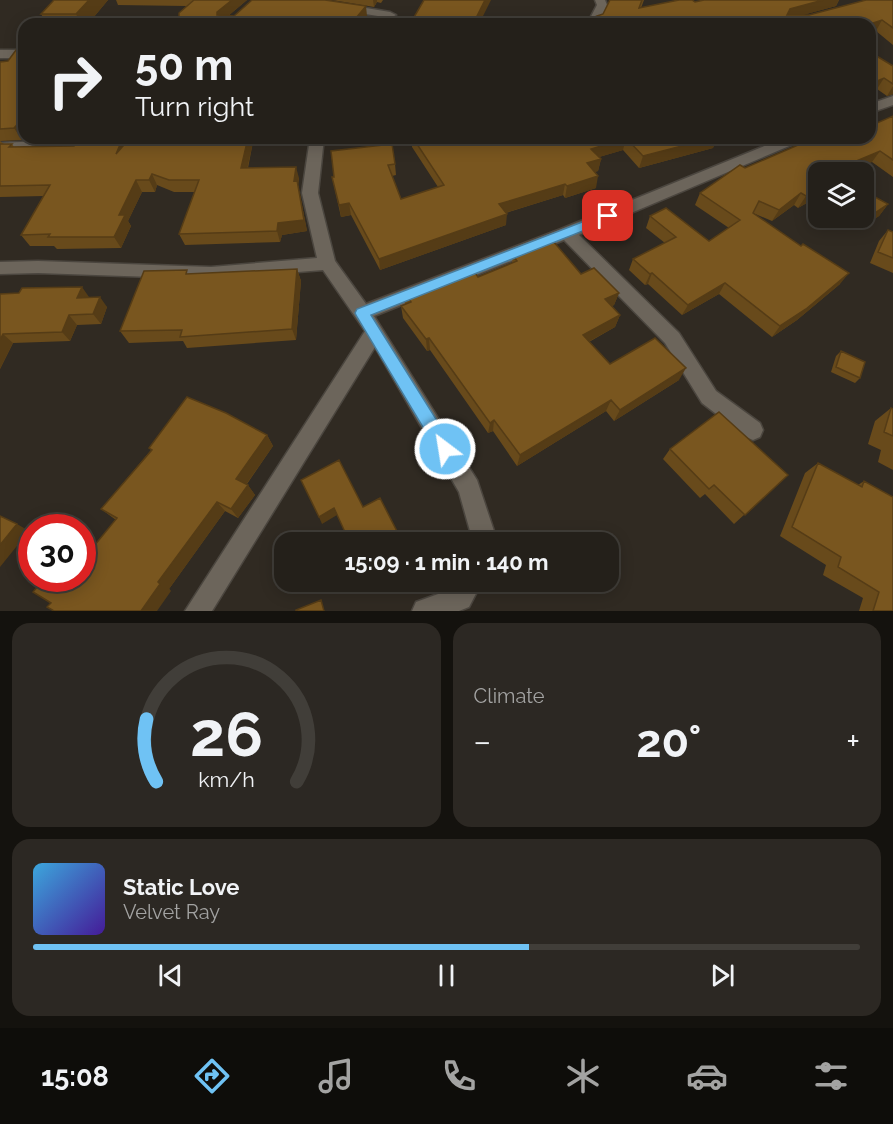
<!DOCTYPE html>
<meta charset="utf-8">
<style>
:root{--surface:#24201a;--page:#2c2823;--text:#f1f3f6;--muted:#a3a3a2;--line:#413e39;--accent:#6fc2f4}
body{margin:0;font-family:Raleway,sans-serif;background:var(--page);color:var(--text);height:100vh;display:flex;flex-direction:column;font-size:22px;white-space:nowrap}
*{box-sizing:border-box;margin:0}
p{font-size:20px;color:var(--muted)}
.icon{flex:none;width:33px;height:33px;fill:none;stroke:currentColor;stroke-width:2;stroke-linecap:round;stroke-linejoin:round}
.map{position:relative;height:611px;overflow:hidden}
.side{display:flex;flex-direction:column;gap:12px;padding:12px;background:#14120e;flex:1}
.side>*{flex:none}
.hud{position:absolute;left:18px;top:18px;width:858px;height:126px;border-radius:18px;box-shadow:0 3px 15px #0003,0 0 0 2px var(--line);background:#24201a;color:var(--text);overflow:hidden}
.buttons{position:absolute;left:808px;top:162px;display:grid;gap:12px}
.buttons a{display:grid;place-items:center;width:66px;height:66px;border-radius:12px;background:var(--surface);box-shadow:0 3px 15px #0003,0 0 0 2px var(--line);font-size:30px}
.speed{position:absolute;left:18px;top:514px;display:flex;gap:12px;font-size:30px;font-weight:700;text-align:center}
.speed>*{display:grid;place-content:center;width:78px;height:78px;border-radius:50%;background:var(--surface);box-shadow:0 3px 15px #0003,0 0 0 2px var(--line);line-height:1}
.speed .limit{border:9px solid #d22;background:#fff;color:#111}
.pin{position:absolute;display:grid;place-items:center;width:51px;height:51px;color:#fff;margin:-26px;border-radius:12px;box-shadow:0 3px 9px #0006}
.me{position:absolute;width:66px;margin:-33px;rotate:329deg;stroke-linejoin:round;filter:drop-shadow(0 0 4px #0008)}
.turn{display:flex;align-items:center;gap:21px;height:126px;padding:0 18px;font-size:27px}
.turn .icon{width:78px;height:78px;stroke-width:2.5}
.turn b{display:block;font-size:42px;line-height:51px}
.big{font-size:45px;font-weight:700;line-height:1.1}
.side .card{flex:1;display:flex;flex-direction:column;justify-content:center;gap:9px;min-width:0;padding:0 21px;border-radius:18px;background:var(--page)}
.side .dial{align-items:center;gap:0}
.dial svg{height:156px;overflow:visible;fill:none;stroke:var(--line);stroke-width:7;stroke-linecap:round;text-anchor:middle}
.dial text{fill:var(--text);stroke:none}
.song{display:flex;align-items:center;gap:18px}
.cover{width:72px;height:72px;border-radius:9px;background:linear-gradient(135deg,hsl(200 70% 55%),hsl(260 70% 35%))}
.played{height:6px;border-radius:3px;background:linear-gradient(90deg,var(--accent) 60%,var(--line) 60%)}
.keys{display:flex;justify-content:space-around;direction:ltr}
.heat{display:flex;justify-content:space-between;align-items:center;font-size:33px;direction:ltr}
.side .tiles{flex:1;display:grid;gap:12px;grid-template-columns:1fr 1fr}
.card:last-child{grid-column:span 2}
.trip{position:absolute;left:274px;top:532px;width:345px;height:60px;border-radius:18px;background:var(--surface);box-shadow:0 3px 15px #0003,0 0 0 2px var(--line);font-weight:700;line-height:60px;text-align:center}
.tabs{display:flex;height:96px;justify-content:space-around;align-items:center;background:#0e0d0a;color:var(--muted)}
.tabs .icon{width:42px;height:42px}
.tabs .current{color:var(--accent)}
.tabs b{font-size:27px;color:var(--text)}
.map>svg:first-child{display:block}
.lines{fill:none;stroke-linecap:round;stroke-linejoin:round}
.street-casing{stroke:#4b463f;stroke-width:3}
.street{fill:#6c655b;fill-rule:evenodd}
.wall{fill:#684a1b}
.shaded-wall{fill:#553c16}
.building{fill:#79561f;stroke:#553c16;stroke-width:1.5}
.route{fill:#6fc2f4;stroke:#487e9f;stroke-width:1.5}
</style>
<div class="map">
<svg width="893" height="611" viewBox="0 0 893 611">
<rect width="100%" height="100%" fill="#302a22"/>
<g class="lines">
<defs>
<path id="street" d="M293,0H318L390,12L396,15L390,18L298,3Z
M595,0H605L607,5L599,24H587L597,5Z
M0,50H24V58H0Z
M893,96V105L870,113V104Z
M100,138H157L158,140L151,144L0,151V143Z
M310,138H324L318,193L335,261L366,304L561,229L784,138H803L801,141L579,235L679,333L716,391L760,423L763,430L760,437L753,440L746,437L702,403L665,343L564,240L374,316L477,480L494,531L493,543H469L470,531L459,492L375,347L212,611H185L365,331L323,270L211,279L38,273L0,274V262L38,261L211,267L317,258L302,193Z
M456,582H482L469,607L459,611H412L416,602L452,589Z"/>
</defs>
<use href="#street" class="street-casing"/>
<use href="#street" class="street"/>
</g>
<path class="wall" d="M54,0H108L88,24H47L41,14Z
M116,0H247L228,16H367L360,24H179L186,6L118,5Z
M332,0H383L381,3L377,2L374,7Z
M610,0H644L641,8L695,2L704,0H839L836,6L802,15H809L893,0V45L876,31L870,33V24H596L597,16L603,14Z
M24,50V137L22,140L0,141L4,144H12L14,147L74,146L122,140L125,144L130,138H252L253,142L248,168L299,178L298,185L307,231L282,235L280,242L185,245L179,234L195,192H174L157,185L155,192H142L128,221L131,226L121,248L57,249L54,246H30L21,235L44,196L0,197V62L8,61Z
M870,52L893,66V94L887,96L877,89L870,92Z
M893,116V177L872,162L819,172V205L812,200L798,208L794,205L772,221L753,213L840,284L797,320L772,337L719,294L682,315L648,284L645,285L629,270L633,259L665,243L646,228L650,216L709,241L729,228L695,205L700,193L745,168L870,138Z
M412,138H732L714,145L713,148L639,168L623,150L599,157L601,159L598,171L594,172L596,188L565,198L563,195L506,213V225L380,270L351,215L341,217L332,177H334L331,151L395,164L396,175L392,176L401,199L438,187L412,147Z
M888,204L879,216L857,230L838,218H864Z
M888,230L893,232V273L870,263L879,241Z
M513,256L581,274L619,293L614,305L612,306L620,315L615,327L589,342L610,364L679,380L614,421L606,411L517,466L493,431L488,433L430,350L427,351L403,318L401,306L405,304L404,293L478,277L512,263Z
M297,269L301,281L296,340L187,348L183,341L129,343L120,331L189,274Z
M19,293L89,297V298L107,307L101,324L77,325L70,341L13,343L0,369V294Z
M841,351L860,378L855,383L831,372L836,356Z
M891,408L893,409V470L878,462L881,450L868,444L875,421Z
M267,435L273,446L247,484L255,495L238,518L225,511L169,589L171,591L94,546L116,520L101,509L151,450L149,448Z
M670,449L788,475L734,524L705,494L700,498L663,459Z
M818,463L858,485L864,481L893,611H859L863,598L823,575L826,565L780,536L805,473Z"/>
<path class="shaded-wall" d="M89,0H108L88,24H81L76,14Z
M232,0H247L221,22L217,15V12Z
M373,0H377V2L374,7Z
M485,0H491L479,24H473Z
M823,0H839L836,6L785,20L790,9Z
M366,6L367,16L360,24H351Z
M691,19L690,24H673Z
M882,20L876,31L870,33V24Z
M884,78L877,89L870,92V84Z
M893,86V94L887,96Z
M24,117V137L22,140L14,128Z
M248,138H252L253,142L245,179L241,168Z
M626,138L623,150L589,160L591,149Z
M713,138H732L714,145L713,148L639,168L643,156Z
M122,140L128,151L116,154Z
M880,151L872,162L849,172H834L835,170Z
M601,159L598,171L584,175L587,163Z
M296,167L299,178L298,185L307,231L282,235L280,242L277,231L278,223L294,181Z
M152,174L157,185L155,192L149,180Z
M598,176L596,188L565,198L567,186Z
M136,180L142,192L128,221L131,226L121,248L114,237L119,215Z
M565,184L563,195L498,215L499,204Z
M819,189L812,200L798,208L806,196Z
M801,193L794,205L772,221L779,210Z
M349,203L351,215L341,217L339,205Z
M888,204L879,216L857,230L866,219Z
M507,214L506,225L380,270L379,259Z
M297,269L301,281L296,340L292,329Z
M652,273L648,284L645,285L650,274Z
M849,273L840,284L797,320L772,337L780,326Z
M725,283L719,294L682,315L688,305Z
M82,287L89,297L85,308L77,298Z
M619,293L614,305L601,312L605,299Z
M100,297L107,307L101,324L93,314Z
M69,315L77,325L70,341L62,332Z
M620,315L615,327L579,347L583,335Z
M3,334L13,343L0,369V340Z
M429,338L430,350L427,351L426,339Z
M686,368L679,380L614,421L620,410Z
M611,400L606,411L517,466L520,455Z
M494,420L493,431L488,433L490,423Z
M267,435L273,446L243,489L236,479Z
M248,485L255,495L238,518L231,509Z
M217,502L225,511L169,589L171,591L157,611H141L158,582Z
M334,508L337,515L322,524L319,517Z
M17,524L29,531L0,567V545Z"/>
<path class="building" d="M54,0H89L76,14H41Z
M194,0H232L217,12V15L234,16L252,0H325L366,6L351,24H179V13Z
M424,0H485L473,24H410Z
M610,0H642L639,8L679,0H692L695,2L704,0H823L790,9L787,15H809L866,0H893V28L882,20L870,24H699L691,19L673,24H608L597,16L603,14Z
M16,50H24V117L14,128L0,129V62L8,61Z
M870,52L893,66V84L884,78L870,84Z
M893,116V160L880,151L835,170L838,172H819V189L806,196L801,193L779,210L759,201L753,213L801,246L803,244L849,273L806,309L780,326L725,283L688,305L652,273L650,274L633,259L676,237L650,216L666,208L709,241L740,220L700,193L740,165L745,168L814,138H870V126Z
M130,138H248L241,168L296,167L294,181L297,180L304,220L278,223L277,231L179,234L199,180H169L152,174L149,180H136L119,215H125L114,237H48L50,234L21,235L50,185L0,186V144H12L9,147L74,146L78,140H122L116,154Z
M413,138H713L643,156L626,138L591,149L601,159L587,163L598,176L567,186L565,184L499,204L507,214L379,259L349,203L339,205L332,177H334L331,151L392,144L395,164L388,165L401,199L444,185Z
M864,191L888,204L866,219L864,218Z
M888,230L893,232V258L878,252Z
M553,241L581,274L594,268L619,293L605,299L620,315L583,335L610,364L655,338L686,368L620,410L611,400L520,455L494,420L490,423L429,338L426,339L401,306L411,302L404,293L471,267L478,277L517,261L513,256Z
M297,269L292,329L180,337L182,330L120,331L144,271L187,270L186,274Z
M82,287L77,298L100,297L93,314L69,315L62,332L3,334L0,340V294L19,293L22,288Z
M841,351L865,362L860,378L836,367Z
M187,397L226,413L267,435L236,479L248,485L231,509L217,502L158,582L160,584L141,611H54L47,607L51,603L33,592L44,579H82V540L94,546L117,518L101,509L152,450L149,448Z
M891,408L893,409V436L884,432Z
M719,412L788,475L745,515L714,485L709,489L670,449Z
M339,460L363,507L380,498L403,543H350L334,508L319,517L301,480Z
M818,463L862,487L864,481L893,497V611H873L879,592L838,567L841,557L792,527Z
M0,516L17,524L0,545Z
M321,600L324,611H296V610Z"/>
<path class="route" d="M608,212L613,213V219L371,315L451,443L453,449L451,454L445,456L439,454L357,317L355,313L357,309Z"/>
</svg>
<div class="buttons">
<a><svg class="icon" aria-label="layers" viewBox="0 0 24 24"><path d="M12 4l9 5-9 5-9-5zM3 14l9 5 9-5"/></svg></a>
</div>
<div class="speed"><div class="limit">30</div></div>
<div class="pin" style="left:608px;top:216px;background:#d93025"><svg class="icon" aria-label="arrive" viewBox="0 0 24 24"><path d="M6 21V4h12l-3 4 3 4H6"/></svg></div>
<svg class="me" style="left:445px;top:449px" viewBox="-20 -20 40 40"><circle r="17" fill="#6fc2f4" stroke="#fff" stroke-width="3"/><path d="M0-11L8 9 0 5-8 9z" fill="#fff"/></svg>
<div class="trip">15:09 · 1 min · 140 m</div>
<div class="hud">
<div class="turn"><svg class="icon" aria-label="right" viewBox="0 0 24 24"><path d="M7 20v-9h11M14 6l5 5-5 5"/></svg><div><b>50 m</b>Turn right</div></div>
</div>
</div>
<section class="side">
<div class="tiles">
<div class="card dial"><svg viewBox="0 0 100 80">
<path d="M14 69A42 42 0 1 1 86 69"/>
<path d="M14 69A42 42 0 0 1 9 37" stroke="#6fc2f4"/>
<text x="50" y="56" font-size="32" font-weight="700">26</text>
<text x="50" y="72" font-size="11">km/h</text>
</svg></div>
<div class="card"><p>Climate</p>
<div class="heat"><a>−</a><b class="big">20°</b><a>+</a></div>
</div>
<div class="card">
<div class="song"><i class="cover"></i><div><b>Static Love</b><p>Velvet Ray</p></div></div>
<div class="played"></div>
<div class="keys"><svg class="icon" aria-label="previous" viewBox="0 0 24 24"><path d="M18 5L8 12l10 7zM5 5v14"/></svg><svg class="icon" aria-label="pause" viewBox="0 0 24 24"><path d="M8 5v14M16 5v14"/></svg><svg class="icon" aria-label="next" viewBox="0 0 24 24"><path d="M6 5l10 7-10 7zM19 5v14"/></svg></div>
</div>
</div>
</section>
<nav class="tabs">
<b>15:08</b>
<svg class="icon current" aria-label="directions" viewBox="0 0 24 24"><path d="M12 3l9 9-9 9-9-9zM9 14v-3h6M13 9l2 2-2 2"/></svg>
<svg class="icon" aria-label="music" viewBox="0 0 24 24"><path d="M9 18V5l10-2v13"/><circle cx="6" cy="18" r="3"/><circle cx="16" cy="16" r="3"/></svg>
<svg class="icon" aria-label="phone" viewBox="0 0 24 24"><path d="M5 4h4l2 5-3 2q2 4 5 5l2-3 5 2v4C11 20 4 13 5 4z"/></svg>
<svg class="icon" aria-label="climate" viewBox="0 0 24 24"><path d="M12 3v18M4 7l16 10M4 17L20 7"/></svg>
<svg class="icon" aria-label="car" viewBox="0 0 24 24"><path d="M5 17H2v-5l4-1 3-4h7l3 4 3 1v5h-3M9 17h6M6 11h13"/><circle cx="7" cy="17" r="2"/><circle cx="17" cy="17" r="2"/></svg>
<svg class="icon" aria-label="filters" viewBox="0 0 24 24"><path d="M4 7h16M4 17h16"/><circle cx="9" cy="7" r="2"/><circle cx="15" cy="17" r="2"/></svg>
</nav>
